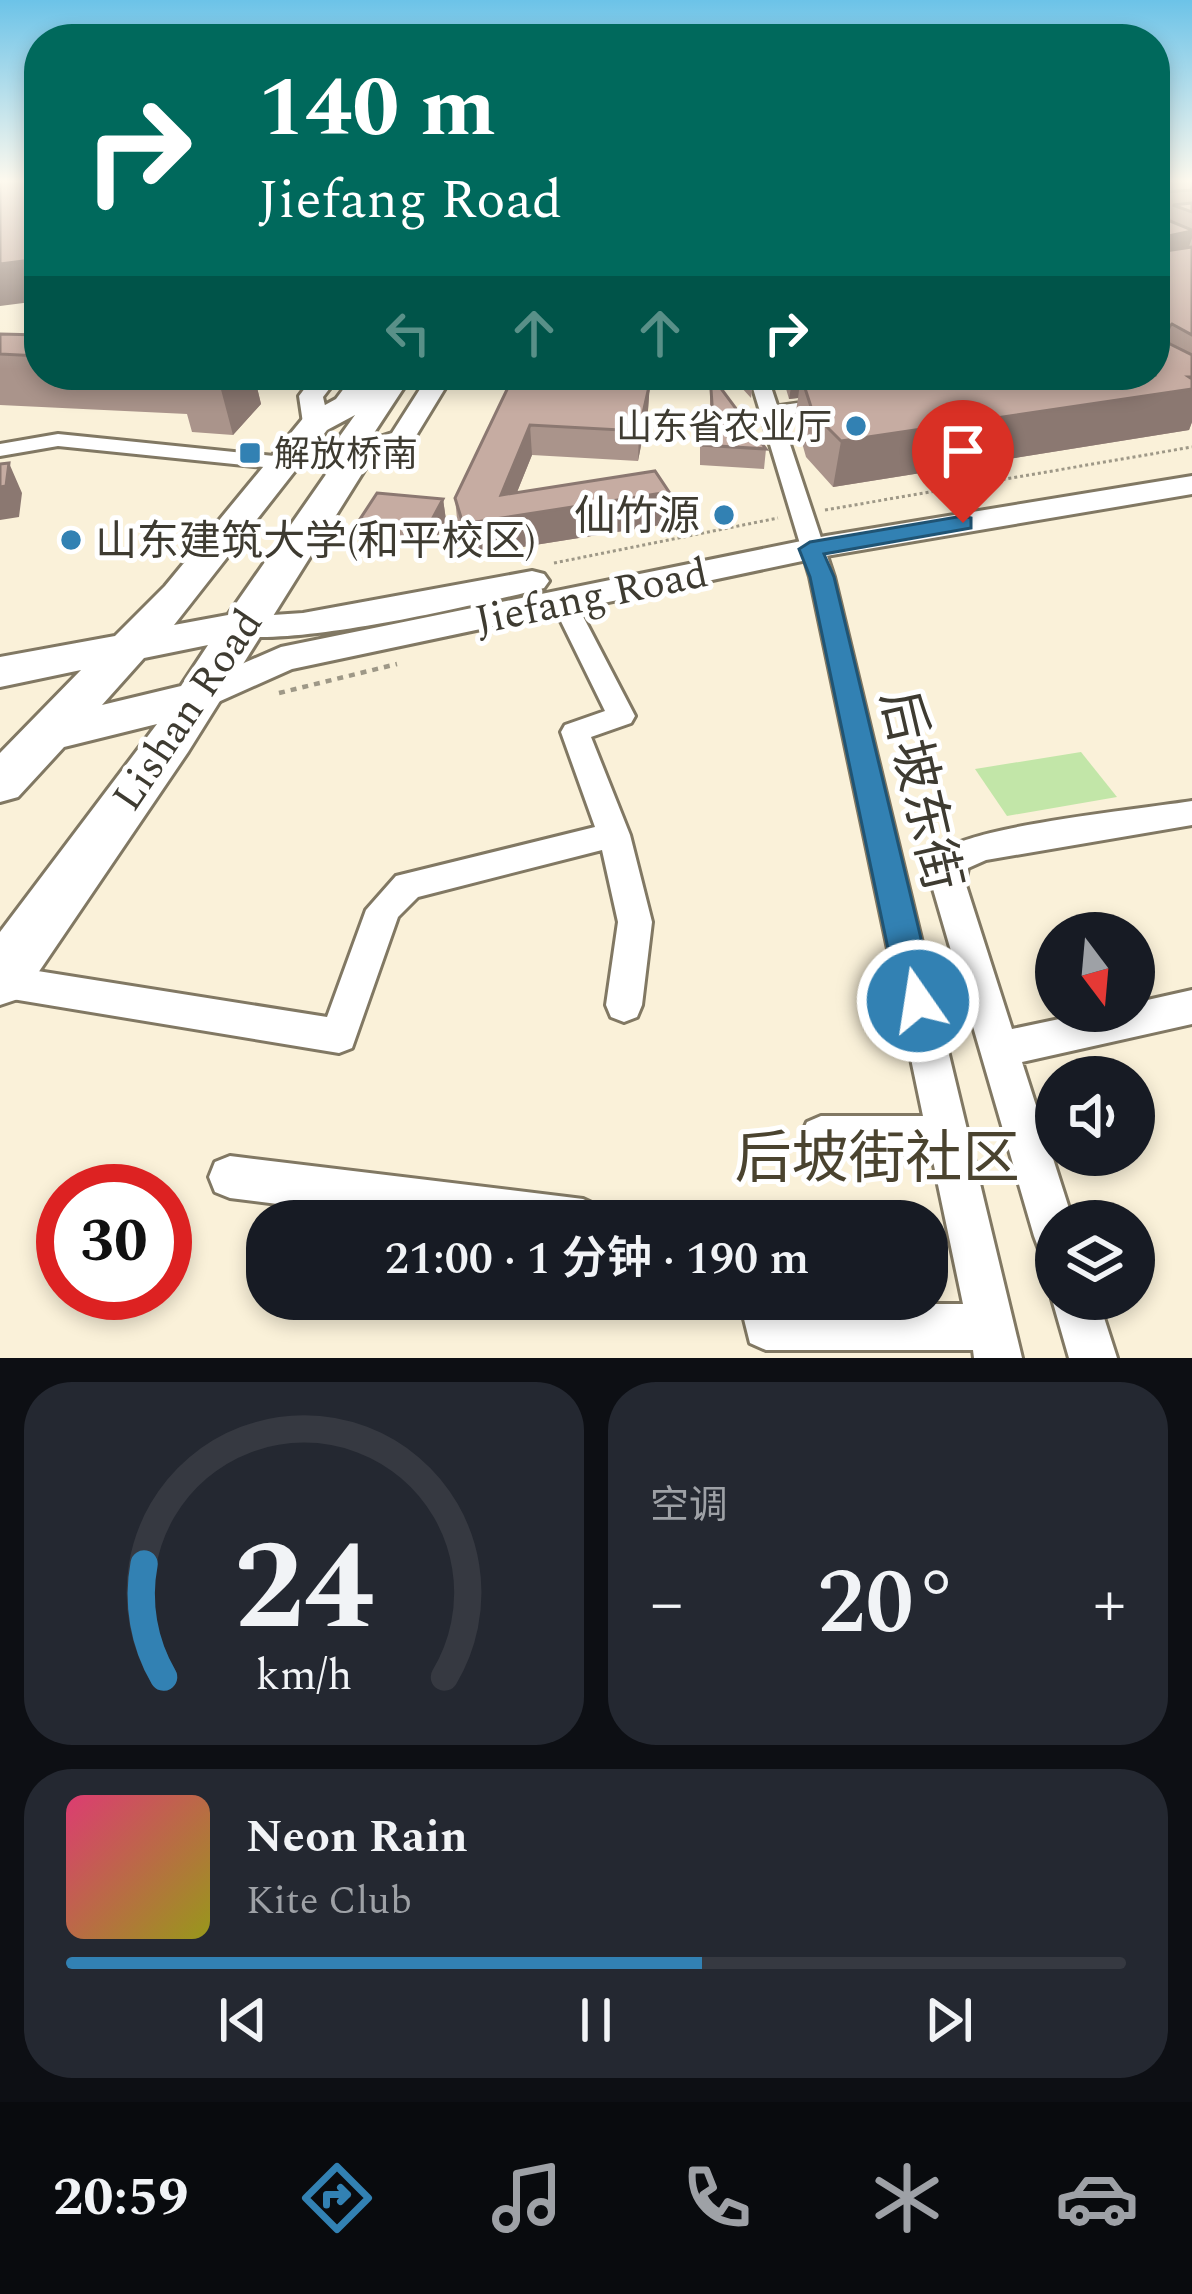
<!DOCTYPE html>
<html lang="zh">
<meta charset="utf-8">
<style>
:root{--surface:#171b24;--page:#242831;--text:#f1f3f6;--muted:#9ea1a6;--line:#363941;--accent:#3281b3}
body{margin:0;font-family:Spectral,"Noto Sans SC",serif;background:var(--page);color:var(--text);height:100vh;display:flex;flex-direction:column;font-size:45px;white-space:nowrap}
*{box-sizing:border-box;margin:0}
p{font-size:39px;color:var(--muted)}
.icon{flex:none;width:66px;height:66px;fill:none;stroke:currentColor;stroke-width:2;stroke-linecap:round;stroke-linejoin:round}
.map{position:relative;height:1358px;overflow:hidden}
.details{display:flex;flex-direction:column;gap:24px;padding:24px;background:#0d0f14;flex:1}
.details>*{flex:none}
.guide{position:absolute;left:24px;top:24px;width:1146px;height:366px;border-radius:48px;box-shadow:0 6px 18px #0003;background:#00695c;color:#fff;overflow:hidden}
.needle{width:78px;rotate:164deg}
.buttons{position:absolute;left:1035px;top:912px;display:grid;gap:24px}
.buttons a{display:grid;place-items:center;width:120px;height:120px;border-radius:50%;background:var(--surface);box-shadow:0 6px 18px #0003;font-size:60px}
.speed{position:absolute;left:36px;top:1164px;display:flex;gap:24px;font-size:60px;font-weight:700;text-align:center}
.speed>*{display:grid;place-content:center;width:156px;height:156px;border-radius:50%;background:var(--surface);box-shadow:0 6px 18px #0003;line-height:1}
.speed .limit{border:18px solid #d22;background:#fff;color:#111}
.pin{position:absolute;display:grid;place-items:center;width:102px;height:102px;color:#fff;margin:-123px -51px;border-radius:50% 50% 50% 0;rotate:-45deg;box-shadow:0 0 12px #0007}
.pin .icon{rotate:45deg}
.me{position:absolute;width:132px;margin:-66px;rotate:347deg;stroke-linejoin:round;filter:drop-shadow(0 0 9px #0008)}
.turn{display:flex;align-items:center;gap:42px;height:252px;padding:0 36px;font-size:54px}
.turn .icon{width:156px;height:156px;stroke-width:2.5}
.turn b{display:block;font-size:84px;line-height:102px}
.lanes{display:flex;align-items:center;height:114px;padding:0 36px;background:#0003;justify-content:center;gap:60px;direction:ltr}
.lanes .off{opacity:.35}
.big{font-size:90px;font-weight:600;line-height:1.1}
.details .widget{flex:1;display:flex;flex-direction:column;justify-content:center;gap:18px;min-width:0;padding:0 42px;border-radius:48px;background:var(--page)}
.details .dial{align-items:center;gap:0}
.dial svg{height:312px;overflow:visible;fill:none;stroke:var(--line);stroke-width:7;stroke-linecap:round;text-anchor:middle}
.dial text{fill:var(--text);stroke:none}
.song{display:flex;align-items:center;gap:36px}
.cover{width:144px;height:144px;border-radius:18px;background:linear-gradient(135deg,hsl(340 70% 55%),hsl(60 70% 35%))}
.played{height:12px;border-radius:6px;background:linear-gradient(90deg,var(--accent) 60%,var(--line) 60%)}
.keys{display:flex;justify-content:space-around;direction:ltr}
.heat{display:flex;justify-content:space-between;align-items:center;font-size:66px;direction:ltr}
.details .tiles{flex:1;display:grid;gap:24px;grid-template-columns:1fr 1fr}
.widget:last-child{grid-column:span 2}
.trip{position:absolute;left:246px;top:1200px;width:702px;height:120px;border-radius:48px;background:var(--surface);box-shadow:0 6px 18px #0003;font-weight:600;line-height:120px;text-align:center}
.menu{display:flex;height:192px;justify-content:space-around;align-items:center;background:#090b0e;color:var(--muted)}
.menu .icon{width:84px;height:84px}
.menu .on{color:var(--accent)}
.menu b{font-size:54px;color:var(--text)}
.map>svg:first-child{display:block}
.green{fill:#c2e6a8}
.lines{fill:none;stroke-linecap:round;stroke-linejoin:round}
.service-far1-casing{stroke:#817863;stroke-width:12}
.service-casing{stroke:#817863;stroke-width:15}
.minor-casing{stroke:#817863;stroke-width:6}
.tertiary-casing{stroke:#817863;stroke-width:6}
.secondary-casing{stroke:#817863;stroke-width:6}
.primary-casing{stroke:#817863;stroke-width:6}
.path-far1{stroke:#9e9887;stroke-width:3;stroke-dasharray:3 3;stroke-linecap:butt}
.path{stroke:#9e9887;stroke-width:4.5;stroke-dasharray:6 6;stroke-linecap:butt}
.service-far1{stroke:#fff;stroke-width:9}
.service{stroke:#fff;stroke-width:10}
.minor{fill:#fff;fill-rule:evenodd}
.tertiary{fill:#fff;fill-rule:evenodd}
.secondary{fill:#fff;fill-rule:evenodd}
.primary{fill:#fff;fill-rule:evenodd}
.wall{fill:#aa948b}
.shaded-wall{fill:#8b7871}
.building{fill:#c6aca2;stroke:#8b7871;stroke-width:3}
.route{fill:#3281b3;stroke:#205474;stroke-width:3}
.poi-dot{fill:#3281b3;stroke:#fff;stroke-width:4.5}
.labels{text-anchor:middle;stroke-width:10;stroke-linejoin:round;paint-order:stroke}
.far-poi-label{font-size:36px;fill:#3e3b31;stroke:#fff;text-anchor:end}
.poi-label{font-size:42px;fill:#3e3b31;stroke:#fff;text-anchor:end}
.street-label{font-size:42px;fill:#3e3b31;stroke:#fff}
.near-street-label{font-size:51px;fill:#3e3b31;stroke:#fff}
.near-quarter-label{font-size:57px;fill:#4a432f;stroke:#fff}
</style>
<div class="map">
<svg width="1192" height="1358" viewBox="0 0 1192 1358">
<rect width="100%" height="100%" fill="#faf1d9"/>
<path class="green" d="M1081,752L1117,797L1007,816L975,769Z"/>
<g class="lines">
<defs>
<path id="service-far1" d="M776,411L814,406"/>
<path id="service" d="M770,412L798,408"/>
<path id="minor" d="M749,375H767L834,577L1022,1358H974L973,1350H766L750,1343L739,1299H785L786,1304H963L932,1156H821L807,1150L801,1136L807,1122L821,1116H923L810,577Z
M58,434L284,457L294,463L284,469L58,446L0,456V444Z
M563,594L575,601L635,716L631,723L591,737L630,835L652,922L642,1005L637,1017L624,1022L611,1017L606,1005L618,922L602,850L418,897L398,917L352,1048L339,1053L0,997V965L327,1017L366,910L396,876L595,827L561,732L565,725L605,711L551,601Z
M1192,801V825L986,860L968,868L965,882L1012,1029L1097,1011H1134V1003L1192,990V1024L1022,1062L1073,1221H1056V1258L1040,1252L1034,1236L931,882C935,871 937,856 946,849C982,825 1141,809 1192,801Z
M230,1156L583,1199L598,1206L605,1221H411L230,1198L215,1192L209,1177L215,1162Z
M1056,1290V1299H1098L1117,1358H1069L1052,1299Z"/>
<path id="tertiary" d="M315,375H340L323,397L329,423L316,431L303,423L299,396Z
M429,375H453L411,444L358,461L349,459L345,453L349,447L392,433Z"/>
<path id="secondary" d="M1192,476V494L826,556L292,669L198,711L184,707L178,698L184,689L281,647L826,536Z
M532,571L544,574L549,581L544,588C477,605 288,649 228,634L223,626L228,618L303,613Z"/>
<path id="primary" d="M354,375H412L372,436L375,453L188,752L21,998L0,1005V932L157,724L64,747L18,797L0,802V753L81,670L0,687V657L115,636L165,586L305,416L336,399ZM355,415L340,436L341,453L228,615L174,625L327,430ZM208,645L181,686L102,705L144,658Z"/>
</defs>
<use href="#service-far1" class="service-far1-casing"/>
<use href="#service" class="service-casing"/>
<use href="#minor" class="minor-casing"/>
<use href="#tertiary" class="tertiary-casing"/>
<use href="#secondary" class="secondary-casing"/>
<use href="#primary" class="primary-casing"/>
<path class="path-far1" d="M825,510L1192,447
M554,563L778,518"/>
<path class="path" d="M279,693L397,664"/>
<use href="#service-far1" class="service-far1"/>
<use href="#service" class="service"/>
<use href="#minor" class="minor"/>
<use href="#tertiary" class="tertiary"/>
<use href="#secondary" class="secondary"/>
<use href="#primary" class="primary"/>
</g>
<path class="wall" d="M1155,179H1192V422L1189,430L833,487L806,457L795,418L798,398L789,399L782,375H1155Z
M0,334L39,335V375H254L261,404L233,435L192,432L187,414L0,405Z
M466,375H564L563,377L650,382L648,410L638,461L532,455L517,492H669L667,524L466,556L458,529L455,498L508,387L467,385Z
M710,375L766,449L764,469L700,465V417H710Z
M730,375H754L751,398Z
M443,499L446,520L432,547L364,540L360,519Z"/>
<path class="shaded-wall" d="M1192,231V238L1182,266L1155,272L1164,237Z
M39,259V301L0,306V264Z
M1172,324L1157,364L1155,349L1161,334Z
M226,375H254L261,404L233,435L219,382Z
M793,375H853L801,376L798,398L789,399Z
M1192,377V422L1189,430L833,487L841,441Z
M650,382L648,410L638,461L639,431Z
M530,425L532,455L507,517L669,492L667,524L466,556L463,524L501,495Z
M9,463L22,493L19,517L0,520V487Z
M443,499L446,520L432,547L429,525Z"/>
<path class="building" d="M0,179H39V259L0,264Z
M1155,179H1162V182L1192,179V190L1164,192L1159,197L1165,219L1192,230V231L1164,237L1165,251L1192,247V335L1172,324L1161,334L1155,331Z
M1192,203V212L1173,205Z
M0,334L39,335V356L0,354Z
M1162,340L1192,355V377H1189L1192,379V389L841,441L813,413L801,376L1155,375V346Z
M181,375H226L219,382L177,379Z
M514,375H552L650,382L639,431L530,425L501,495L655,471L669,492L463,524L455,498Z
M710,375H711L766,449L701,445L700,417L713,418Z
M9,463L6,486L0,487V464Z
M377,493L443,499L429,525L360,519Z"/>
<linearGradient id="sky" x2="0" y2="1"><stop stop-color="#6cc3e8"/><stop offset="0.49" stop-color="#fdf9ee"/><stop offset="1" stop-color="#fdf9ee" stop-opacity="0"/></linearGradient>
<rect width="1192" height="369" fill="url(#sky)"/>
<path class="route" d="M963,516L971,518V528L824,554L834,577L936,1001L931,1013L918,1017L905,1013L899,1001L810,577L799,549L810,542Z"/>
<g class="poi-dot">
<circle cx="856" cy="426" r="12"/>
<rect x="238" y="441" width="24" height="24" rx="6"/>
<circle cx="724" cy="515" r="12"/>
<circle cx="71" cy="540" r="12"/>
</g>
<g class="labels">
<g class="far-poi-label">
<text x="832" y="439">山东省农业厅</text>
<text x="274" y="466" text-anchor="start">解放桥南</text>
</g>
<g class="poi-label">
<text x="700" y="530">仙竹源</text>
<text x="95" y="555" text-anchor="start">山东建筑大学(和平校区)</text>
</g>
<g class="street-label">
<text transform="translate(591 595) rotate(-12)" y="15">Jiefang Road</text>
<text transform="translate(186 709) rotate(-56)" y="15">Lishan Road</text>
</g>
<g class="near-street-label">
<text transform="translate(922 790) rotate(77)" y="18">后坡东街</text>
</g>
<g class="near-quarter-label">
<text x="877" y="1177">后坡街社区</text>
</g>
</g>
</svg>
<div class="buttons">
<a><svg class="needle" viewBox="-14 -14 28 28"><path d="M0-13l5 13h-10z" fill="#e53935"/><path d="M0 13l5-13h-10z" fill="#9ea1a6"/></svg></a>
<a><svg class="icon" aria-label="sound" viewBox="0 0 24 24"><path d="M4 9h4l5-4v14l-5-4H4zM17 9q2 3 0 6"/></svg></a>
<a><svg class="icon" aria-label="layers" viewBox="0 0 24 24"><path d="M12 4l9 5-9 5-9-5zM3 14l9 5 9-5"/></svg></a>
</div>
<div class="speed"><div class="limit">30</div></div>
<div class="pin" style="left:963px;top:523px;background:#d93025"><svg class="icon" aria-label="arrive" viewBox="0 0 24 24"><path d="M6 21V4h12l-3 4 3 4H6"/></svg></div>
<svg class="me" style="left:918px;top:1001px" viewBox="-20 -20 40 40"><circle r="17" fill="#3281b3" stroke="#fff" stroke-width="3"/><path d="M0-11L8 9 0 5-8 9z" fill="#fff"/></svg>
<div class="trip">21:00 · 1 分钟 · 190 m</div>
<div class="guide">
<div class="turn"><svg class="icon" aria-label="right" viewBox="0 0 24 24"><path d="M7 20v-9h11M14 6l5 5-5 5"/></svg><div><b>140 m</b>Jiefang Road</div></div>
<div class="lanes"><svg class="icon off" aria-label="left" viewBox="0 0 24 24"><path d="M17 20v-9H6M10 6l-5 5 5 5"/></svg><svg class="icon off" aria-label="ahead" viewBox="0 0 24 24"><path d="M12 20V5M6 11l6-6 6 6"/></svg><svg class="icon off" aria-label="ahead" viewBox="0 0 24 24"><path d="M12 20V5M6 11l6-6 6 6"/></svg><svg class="icon" aria-label="right" viewBox="0 0 24 24"><path d="M7 20v-9h11M14 6l5 5-5 5"/></svg></div>
</div>
</div>
<section class="details">
<div class="tiles">
<div class="widget dial"><svg viewBox="0 0 100 80">
<path d="M14 69A42 42 0 1 1 86 69"/>
<path d="M14 69A42 42 0 0 1 9 40" stroke="#3281b3"/>
<text x="50" y="56" font-size="32" font-weight="700">24</text>
<text x="50" y="72" font-size="11">km/h</text>
</svg></div>
<div class="widget"><p>空调</p>
<div class="heat"><a>−</a><b class="big">20°</b><a>+</a></div>
</div>
<div class="widget">
<div class="song"><i class="cover"></i><div><b>Neon Rain</b><p>Kite Club</p></div></div>
<div class="played"></div>
<div class="keys"><svg class="icon" aria-label="previous" viewBox="0 0 24 24"><path d="M18 5L8 12l10 7zM5 5v14"/></svg><svg class="icon" aria-label="pause" viewBox="0 0 24 24"><path d="M8 5v14M16 5v14"/></svg><svg class="icon" aria-label="next" viewBox="0 0 24 24"><path d="M6 5l10 7-10 7zM19 5v14"/></svg></div>
</div>
</div>
</section>
<nav class="menu">
<b>20:59</b>
<svg class="icon on" aria-label="directions" viewBox="0 0 24 24"><path d="M12 3l9 9-9 9-9-9zM9 14v-3h6M13 9l2 2-2 2"/></svg>
<svg class="icon" aria-label="music" viewBox="0 0 24 24"><path d="M9 18V5l10-2v13"/><circle cx="6" cy="18" r="3"/><circle cx="16" cy="16" r="3"/></svg>
<svg class="icon" aria-label="phone" viewBox="0 0 24 24"><path d="M5 4h4l2 5-3 2q2 4 5 5l2-3 5 2v4C11 20 4 13 5 4z"/></svg>
<svg class="icon" aria-label="climate" viewBox="0 0 24 24"><path d="M12 3v18M4 7l16 10M4 17L20 7"/></svg>
<svg class="icon" aria-label="car" viewBox="0 0 24 24"><path d="M5 17H2v-5l4-1 3-4h7l3 4 3 1v5h-3M9 17h6M6 11h13"/><circle cx="7" cy="17" r="2"/><circle cx="17" cy="17" r="2"/></svg>
</nav>
